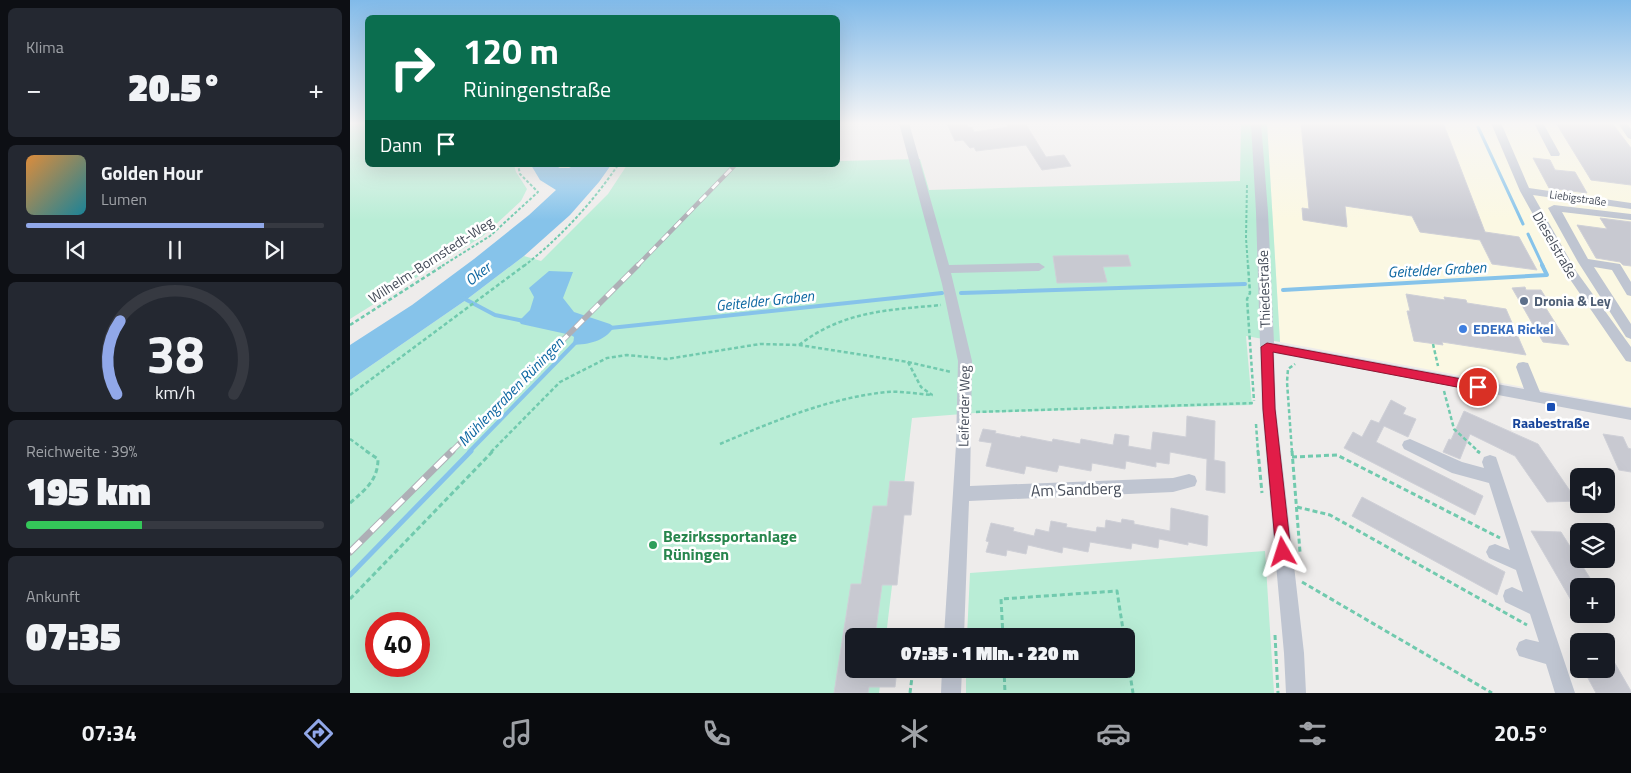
<!DOCTYPE html>
<html lang="de">
<meta charset="utf-8">
<style>
:root{--surface:#171b24;--page:#242831;--text:#f1f3f6;--muted:#9ea1a6;--line:#363941;--accent:#91a8e9}
body{margin:0;font-family:"Titillium Web",sans-serif;background:var(--page);color:var(--text);height:100vh;display:flex;flex-direction:column;font-size:19px;white-space:nowrap}
*{box-sizing:border-box;margin:0}
p{font-size:16px;color:var(--muted)}
.icon{flex:none;width:28px;height:28px;fill:none;stroke:currentColor;stroke-width:2;stroke-linecap:round;stroke-linejoin:round}
.map{position:relative;flex:1;overflow:hidden}
.side{display:flex;flex-direction:column;gap:8px;padding:8px;background:#0d0f14;width:350px}
.side>*{flex:none}
.banner{position:absolute;left:15px;top:15px;width:475px;height:152px;border-radius:8px;box-shadow:0 5px 20px #0002;background:#0b6e4f;color:#fff;overflow:hidden}
.buttons{position:absolute;left:1220px;top:468px;display:grid;gap:10px}
.buttons a{display:grid;place-items:center;width:45px;height:45px;border-radius:8px;background:var(--surface);box-shadow:0 5px 20px #0002;font-size:25px}
.speed{position:absolute;left:15px;top:612px;display:flex;gap:10px;font-size:25px;font-weight:700;text-align:center}
.speed>*{display:grid;place-content:center;width:65px;height:65px;border-radius:50%;background:var(--surface);box-shadow:0 5px 20px #0002;line-height:1}
.speed .limit{border:8px solid #d22;background:#fff;color:#111}
.pin{position:absolute;display:grid;place-items:center;width:42px;height:42px;color:#fff;margin:-21px;border:2px solid #fff;border-radius:50%;box-shadow:0 1px 5px #0007}
.me{position:absolute;width:55px;margin:-28px;rotate:354deg;stroke-linejoin:round;filter:drop-shadow(0 0 4px #0008)}
.turn{display:flex;align-items:center;gap:18px;height:105px;padding:0 15px;font-size:22px}
.turn .icon{width:65px;height:65px;stroke-width:2.5}
.turn b{display:block;font-size:35px;line-height:42px}
.then{display:flex;align-items:center;height:48px;padding:0 15px;background:#0003;gap:10px;font-size:19px}
.big{font-size:38px;font-weight:800;line-height:1.1}
.side .widget{flex:1;display:flex;flex-direction:column;justify-content:center;gap:8px;min-width:0;padding:0 18px;border-radius:8px;background:var(--page)}
.side .dial{align-items:center;gap:0}
.dial svg{height:130px;overflow:visible;fill:none;stroke:var(--line);stroke-width:7;stroke-linecap:round;text-anchor:middle}
.dial text{fill:var(--text);stroke:none}
.song{display:flex;align-items:center;gap:15px}
.cover{width:60px;height:60px;border-radius:8px;background:linear-gradient(135deg,hsl(30 70% 55%),hsl(190 70% 35%))}
.played{height:5px;border-radius:2px;background:linear-gradient(90deg,var(--accent) 80%,var(--line) 80%)}
.keys{display:flex;justify-content:space-around;direction:ltr}
.heat{display:flex;justify-content:space-between;align-items:center;font-size:28px;direction:ltr}
.charge{height:8px;border-radius:4px;background:linear-gradient(90deg,#34c759 39%,var(--line) 0)}
.trip{position:absolute;left:495px;top:628px;width:290px;height:50px;border-radius:8px;background:var(--surface);box-shadow:0 5px 20px #0002;font-weight:800;line-height:50px;text-align:center}
.menu{display:flex;height:80px;justify-content:space-around;align-items:center;background:#090b0e;color:var(--muted)}
.menu .icon{width:35px;height:35px}
.menu .selected{color:var(--accent)}
.menu b{font-size:22px;color:var(--text)}
main{display:flex;flex:1;min-height:0}
.map>svg:first-child{display:block}
.commercial{fill:#fbf8e3}
.green{fill:#b9edd6;fill-rule:evenodd}
.water{fill:#86c3ea}
.lines{fill:none;stroke-linecap:round;stroke-linejoin:round}
.stream-far2{stroke:#86c3ea;stroke-width:3}
.stream-far1{stroke:#86c3ea;stroke-width:4}
.stream{stroke:#86c3ea;stroke-width:5}
.building{fill:#c8c9d1;stroke:#cfd0d7}
.path-far2{stroke:#71caae;stroke-width:2;stroke-dasharray:3 2;stroke-linecap:butt}
.path-far1{stroke:#71caae;stroke-width:2.5;stroke-dasharray:4 2.5;stroke-linecap:butt}
.path{stroke:#71caae;stroke-width:3;stroke-dasharray:5 3;stroke-linecap:butt}
.minor{fill:#bfc5d1;fill-rule:evenodd}
.rail-far2-casing{stroke:#aeafb6;stroke-width:4.5}
.rail-far1-casing{stroke:#aeafb6;stroke-width:5.5}
.rail-casing{stroke:#aeafb6;stroke-width:7}
.rail-far2{stroke:#fff;stroke-width:3;stroke-dasharray:9;stroke-linecap:butt}
.rail-far1{stroke:#fff;stroke-width:4;stroke-dasharray:11;stroke-linecap:butt}
.rail{stroke:#fff;stroke-width:5;stroke-dasharray:15;stroke-linecap:butt}
.route{fill:#e11d48;stroke:#92132f}
.service-dot{fill:#5c6f8a;stroke:#fff;stroke-width:2}
.shop-dot{fill:#3f7fe0;stroke:#fff;stroke-width:2}
.transit-dot{fill:#1a4fb4;stroke:#fff;stroke-width:2}
.leisure-dot{fill:#2e9e5b;stroke:#fff;stroke-width:2}
.labels{text-anchor:middle;stroke-width:5;stroke-linejoin:round;paint-order:stroke}
.far-street-label{font-size:11px;fill:#444b58;stroke:#fff}
.street-label{font-size:14px;fill:#444b58;stroke:#fff}
.service-label{font-size:14px;font-weight:bold;fill:#4e5e75;stroke:#fff;text-anchor:start}
.shop-label{font-size:14px;font-weight:bold;fill:#366cbe;stroke:#fff;text-anchor:start}
.transit-label{font-size:14px;font-weight:bold;fill:#164399;stroke:#fff}
.water-label{font-size:15px;font-style:italic;fill:#0e68a2;stroke:#fff}
.near-street-label{font-size:16px;fill:#444b58;stroke:#fff}
.near-leisure-label{font-size:16px;font-weight:bold;fill:#27864d;stroke:#fff;text-anchor:start}
</style>
<main>
<section class="side">
<div class="widget"><p>Klima</p>
<div class="heat"><a>−</a><b class="big">20.5°</b><a>+</a></div>
</div>
<div class="widget">
<div class="song"><i class="cover"></i><div><b>Golden Hour</b><p>Lumen</p></div></div>
<div class="played"></div>
<div class="keys"><svg class="icon" aria-label="previous" viewBox="0 0 24 24"><path d="M18 5L8 12l10 7zM5 5v14"/></svg><svg class="icon" aria-label="pause" viewBox="0 0 24 24"><path d="M8 5v14M16 5v14"/></svg><svg class="icon" aria-label="next" viewBox="0 0 24 24"><path d="M6 5l10 7-10 7zM19 5v14"/></svg></div>
</div>
<div class="widget dial"><svg viewBox="0 0 100 80">
<path d="M14 69A42 42 0 1 1 86 69"/>
<path d="M14 69A42 42 0 0 1 16 24" stroke="#91a8e9"/>
<text x="50" y="56" font-size="32" font-weight="700">38</text>
<text x="50" y="72" font-size="11">km/h</text>
</svg></div>
<div class="widget"><p>Reichweite · 39%</p><b class="big">195 km</b><div class="charge"></div></div>
<div class="widget"><p>Ankunft</p><b class="big">07:35</b></div>
</section>
<div class="map">
<svg width="1281" height="693" viewBox="0 0 1281 693">
<rect width="100%" height="100%" fill="#eeeceb"/>
<path class="commercial" d="M917,123H1281V407L930,342Z"/>
<path class="green" d="M0,123H17L18,165H164L166,172L177,189L171,201L133,236L0,319Z
M891,123H917L930,342L896,336L902,405L625,413L562,418L536,636H504V669H532L529,693H0V380L116,300L174,256L191,261L258,194L277,165H488V161L570,159L579,190L890,181ZM26,624H69V666H26Z
M915,551L924,693H616V669H776V636H617L620,573Z"/>
<path class="water" d="M181,165H204L210,168H219L225,165H261L249,182L220,215L174,256L116,300L0,380V345L62,305L124,259L179,215L206,190L190,180Z
M199,271L223,272L213,298L224,312L260,324L264,327C254,342 239,344 223,345L224,337L221,335L171,324L169,321L180,310L184,297L179,288Z"/>
<g class="lines">
<path class="stream-far2" d="M1128,127L1173,224
M1178,234L1193,266"/>
<path class="stream-far1" d="M933,290L1197,275L1192,265
M611,293L895,284
M113,298L145,315L174,321
M260,328L592,293
M119,452L226,342"/>
<path class="stream" d="M0,575L121,451"/>
</g>
<path class="building" d="M615,123L618,127H622L624,132L658,127L656,123H675L696,157L714,155L721,166L692,170L676,145L626,151L624,147L620,148L613,140L605,141L597,124Z
M951,123L1094,125L1135,232L1169,237L1187,270L1142,264L1130,240L1070,232L1062,216L995,206L997,227L953,220L952,208L959,209Z
M1206,123H1262L1281,148V185L1241,180Z
M1183,158L1200,160L1205,170L1225,172L1237,193L1199,188Z
M1250,218L1281,222V266L1273,265L1270,262L1246,258L1227,225L1257,229Z
M778,255L781,266L753,267L757,282L707,283L703,256Z
M1175,287L1176,290H1191L1201,306L1194,305L1219,345L1193,342L1162,288Z
M1056,294L1095,300L1094,297L1116,300L1117,303L1156,309L1176,355L1092,342L1093,345L1064,341L1057,311H1060Z
M1041,400L1056,408L1053,414L1066,419L1058,437L1034,426L1026,442L1133,496L1125,515L994,448L1003,432L1012,437L1021,420L1029,423Z
M1114,411L1188,444L1227,501L1197,502L1165,456L1120,434L1110,459L1093,452L1099,439L1101,440Z
M837,416L865,421L864,460L875,462V493L856,490L857,459L820,452L819,464L806,462V467L776,461L775,469L742,463L741,471L709,465L707,472L676,466L674,474L636,466L642,443L629,441L633,429L646,431L645,433L670,438L671,436L702,442L703,439L730,444L731,439L763,445L765,434L779,436L778,446L801,450L803,432L836,437Z
M1253,434L1273,437L1278,448L1281,449V472L1269,470Z
M540,481L564,482L561,515H554L547,585H532L525,636H504V669H547L545,687H519L518,693H484L501,584H511L523,506H537Z
M1012,497L1155,572L1147,595L1002,516Z
M821,508L858,516L857,546L838,542V545L809,539L808,548L782,543L781,549L740,542L738,552L713,547L712,553L678,545L676,554L657,550L656,556L636,552L639,542L636,541L641,523L664,528L663,531L684,536L686,529L699,532L701,521L717,524L716,527L746,532L747,527L755,528L756,520L771,523L772,519L784,521V524L820,531Z
M1181,531L1211,532L1245,586H1229V614Z
M1256,648L1281,691V693H1246L1233,669H1256Z"/>
<g class="lines">
<path class="path-far2" d="M897,185L896,238L898,266
M92,266L140,236L188,192L170,174L168,165
M174,266C211,237 242,203 268,165"/>
<path class="path-far1" d="M898,265L900,293L897,299L904,401
M0,325L94,265
M1083,344L1088,366
M449,345C493,311 538,310 591,305
M558,362L571,387L582,395
M1094,391L1104,429L1129,452
M0,395L175,265
M626,412L904,403
M906,424L908,452
M0,439L18,452
M370,444C424,421 479,398 537,392C552,391 568,394 583,395
M141,452L210,382L257,358L277,355L317,359L410,344L449,345L558,362L601,372
M942,452L937,382L938,369L945,364"/>
<path class="path" d="M908,451L912,493
M942,451L950,552
M1127,451L1130,453
M942,457L987,455L1150,538
M0,503C15,490 28,480 28,459L16,451
M947,507L980,515L1177,625
M952,582L1142,693
M0,599L143,451
M561,631H566L565,636
M925,635L928,693
M653,636L651,599L767,591L774,636
M776,649L783,693
M654,669L655,693
M560,693L563,669"/>
<path class="minor" d="M549,123H559L599,265L689,263L695,267L689,271L601,273L622,361L620,486L823,478L839,474L845,476L847,481L845,486L823,492L619,501L614,636H594L606,445L608,361L592,284Z
M901,123H911L918,212L924,343L1174,389L1166,367L1168,363L1173,362L1178,363L1190,392L1281,408V420L924,353L926,409L954,653L956,693H936L934,653L912,409L906,212Z
M1141,123H1151L1179,188L1281,203V209L1183,195L1226,271L1281,347V362L1276,361L1215,272L1170,191Z
M1184,123H1193L1210,154L1209,156H1201Z
M1268,123H1277L1281,129V139L1278,138Z
M1204,205L1281,214V220L1212,212L1238,259L1270,264L1281,282V296L1277,295L1262,270L1244,267L1281,324V339L1276,337L1228,262L1198,208Z
M1060,439L1112,462L1134,468L1132,462L1134,457L1140,455L1146,457L1225,693H1205L1196,664L1169,656L1166,649L1169,642L1176,639L1189,642L1180,614L1155,602L1153,596L1155,590L1162,587L1173,592L1166,570L1139,558L1136,552L1139,546L1145,544L1160,550L1139,483L1102,473L1054,449L1052,445L1054,441Z
M592,669H612L611,693H591Z"/>
<defs>
<path id="rail-far2" d="M287,266L385,165"/>
<path id="rail-far1" d="M101,452L288,265"/>
<path id="rail" d="M0,552L102,451"/>
</defs>
<use href="#rail-far2" class="rail-far2-casing"/>
<use href="#rail-far1" class="rail-far1-casing"/>
<use href="#rail" class="rail-casing"/>
<use href="#rail-far2" class="rail-far2"/>
<use href="#rail-far1" class="rail-far1"/>
<use href="#rail" class="rail"/>
</g>
<linearGradient id="sky" x2="0" y2="1"><stop stop-color="#81bae9"/><stop offset="0.56" stop-color="#f7f6f6"/><stop offset="1" stop-color="#f7f6f6" stop-opacity="0"/></linearGradient>
<rect width="1281" height="220" fill="url(#sky)"/>
<path class="route" d="M917,343L1128,382L1134,387L1128,391L923,352L925,409L941,552L939,557L933,559L928,557L926,552L913,409L911,347Z"/>
<circle class="service-dot" cx="1174" cy="301" r="5"/>
<circle class="shop-dot" cx="1113" cy="329" r="5"/>
<rect class="transit-dot" x="1196" y="402" width="10" height="10" rx="2.5"/>
<circle class="leisure-dot" cx="303" cy="545" r="5"/>
<g class="labels">
<g class="far-street-label">
<text transform="translate(1228 198) rotate(8)" y="4">Liebigstraße</text>
</g>
<g class="street-label">
<text transform="translate(1205 245) rotate(60)" y="5">Dieselstraße</text>
<text transform="translate(81 260) rotate(-33)" y="5">Wilhelm-Bornstedt-Weg</text>
<text transform="translate(914 289) rotate(-92)" y="5">Thiedestraße</text>
<text transform="translate(614 406) rotate(-89)" y="5">Leiferder Weg</text>
</g>
<g class="service-label">
<text x="1184" y="306">Dronia &amp; Ley</text>
</g>
<g class="shop-label">
<text x="1123" y="334">EDEKA Rickel</text>
</g>
<g class="transit-label">
<text x="1201" y="428">Raabestraße</text>
</g>
<g class="water-label">
<text transform="translate(1087 270) rotate(-3)" y="5">Geitelder Graben</text>
<text transform="translate(128 274) rotate(-38)" y="5">Oker</text>
<text transform="translate(415 301) rotate(-6)" y="5">Geitelder Graben</text>
<text transform="translate(161 392) rotate(-46)" y="5">Mühlengraben Rüningen</text>
</g>
<g class="near-street-label">
<text transform="translate(726 489) rotate(-2)" y="6">Am Sandberg</text>
</g>
<g class="near-leisure-label">
<text x="313" y="542">Bezirkssportanlage<tspan x="313" dy="18">Rüningen</tspan></text>
</g>
</g>
</svg>
<div class="buttons">
<a><svg class="icon" aria-label="sound" viewBox="0 0 24 24"><path d="M4 9h4l5-4v14l-5-4H4zM17 9q2 3 0 6"/></svg></a>
<a><svg class="icon" aria-label="layers" viewBox="0 0 24 24"><path d="M12 4l9 5-9 5-9-5zM3 14l9 5 9-5"/></svg></a>
<a>+</a>
<a>−</a>
</div>
<div class="speed"><div class="limit">40</div></div>
<div class="pin" style="left:1128px;top:387px;background:#d93025"><svg class="icon" aria-label="arrive" viewBox="0 0 24 24"><path d="M6 21V4h12l-3 4 3 4H6"/></svg></div>
<svg class="me" style="left:933px;top:552px" viewBox="-20 -20 40 40"><path d="M0-17L14 15 0 8-14 15z" fill="#e11d48" stroke="#fff" stroke-width="4"/></svg>
<div class="trip">07:35 · 1 Min. · 220 m</div>
<div class="banner">
<div class="turn"><svg class="icon" aria-label="right" viewBox="0 0 24 24"><path d="M7 20v-9h11M14 6l5 5-5 5"/></svg><div><b>120 m</b>Rüningenstraße</div></div>
<div class="then">Dann<svg class="icon" aria-label="arrive" viewBox="0 0 24 24"><path d="M6 21V4h12l-3 4 3 4H6"/></svg></div>
</div>
</div>
</main>
<nav class="menu">
<b>07:34</b>
<svg class="icon selected" aria-label="directions" viewBox="0 0 24 24"><path d="M12 3l9 9-9 9-9-9zM9 14v-3h6M13 9l2 2-2 2"/></svg>
<svg class="icon" aria-label="music" viewBox="0 0 24 24"><path d="M9 18V5l10-2v13"/><circle cx="6" cy="18" r="3"/><circle cx="16" cy="16" r="3"/></svg>
<svg class="icon" aria-label="phone" viewBox="0 0 24 24"><path d="M5 4h4l2 5-3 2q2 4 5 5l2-3 5 2v4C11 20 4 13 5 4z"/></svg>
<svg class="icon" aria-label="climate" viewBox="0 0 24 24"><path d="M12 3v18M4 7l16 10M4 17L20 7"/></svg>
<svg class="icon" aria-label="car" viewBox="0 0 24 24"><path d="M5 17H2v-5l4-1 3-4h7l3 4 3 1v5h-3M9 17h6M6 11h13"/><circle cx="7" cy="17" r="2"/><circle cx="17" cy="17" r="2"/></svg>
<svg class="icon" aria-label="filters" viewBox="0 0 24 24"><path d="M4 7h16M4 17h16"/><circle cx="9" cy="7" r="2"/><circle cx="15" cy="17" r="2"/></svg>
<b>20.5°</b>
</nav>
